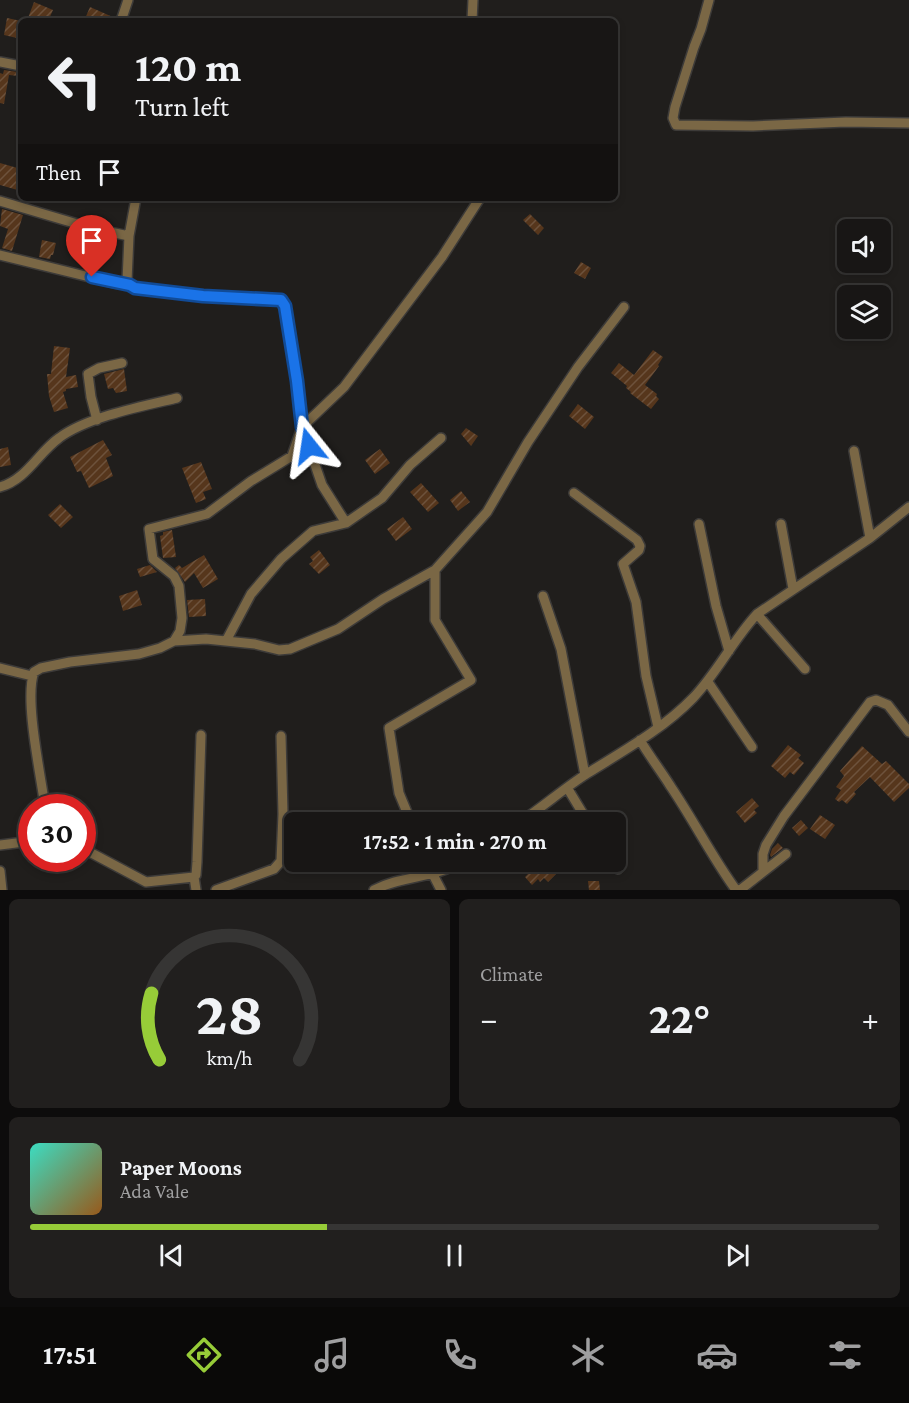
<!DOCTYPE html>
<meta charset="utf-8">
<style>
:root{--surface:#181615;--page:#211f1e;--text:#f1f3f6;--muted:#9f9fa0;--line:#363534;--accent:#97cc38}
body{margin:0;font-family:"Crimson Pro",serif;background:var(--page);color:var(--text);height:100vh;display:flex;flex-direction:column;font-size:22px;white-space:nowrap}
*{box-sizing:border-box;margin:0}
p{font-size:20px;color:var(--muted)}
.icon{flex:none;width:33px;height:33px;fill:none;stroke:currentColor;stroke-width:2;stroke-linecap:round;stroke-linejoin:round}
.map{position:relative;height:890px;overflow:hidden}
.sheet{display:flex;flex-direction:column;gap:9px;padding:9px;background:#0d0c0c;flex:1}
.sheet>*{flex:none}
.banner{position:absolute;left:18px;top:18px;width:600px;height:183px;border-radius:9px;box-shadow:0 3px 9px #0003,0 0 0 2px var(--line);background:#181615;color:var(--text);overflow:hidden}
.fabs{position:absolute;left:837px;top:219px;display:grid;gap:12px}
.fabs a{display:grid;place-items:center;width:54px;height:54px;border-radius:9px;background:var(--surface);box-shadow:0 3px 9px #0003,0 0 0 2px var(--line);font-size:30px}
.speed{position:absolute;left:18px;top:794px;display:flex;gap:12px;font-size:30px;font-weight:700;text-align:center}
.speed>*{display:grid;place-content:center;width:78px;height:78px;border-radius:50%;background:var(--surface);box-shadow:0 3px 9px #0003,0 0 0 2px var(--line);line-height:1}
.speed .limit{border:9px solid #d22;background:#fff;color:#111}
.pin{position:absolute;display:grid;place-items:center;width:51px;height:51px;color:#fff;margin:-62px -26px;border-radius:50% 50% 50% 0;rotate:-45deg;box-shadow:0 0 6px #0007}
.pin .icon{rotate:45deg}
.me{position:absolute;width:66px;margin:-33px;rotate:345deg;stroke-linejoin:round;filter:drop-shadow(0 0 4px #0008)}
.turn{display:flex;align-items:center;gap:21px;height:126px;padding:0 18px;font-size:27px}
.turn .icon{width:78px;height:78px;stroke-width:2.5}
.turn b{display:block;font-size:42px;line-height:51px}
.then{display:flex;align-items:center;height:57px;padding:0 18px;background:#0003;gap:12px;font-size:22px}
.big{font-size:45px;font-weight:700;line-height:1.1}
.sheet .tile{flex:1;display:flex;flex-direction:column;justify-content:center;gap:9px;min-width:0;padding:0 21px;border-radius:9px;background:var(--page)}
.sheet .dial{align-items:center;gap:0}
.dial svg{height:156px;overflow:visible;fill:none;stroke:var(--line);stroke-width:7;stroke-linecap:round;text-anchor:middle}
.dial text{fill:var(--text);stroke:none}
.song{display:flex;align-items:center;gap:18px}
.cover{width:72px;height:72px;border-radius:9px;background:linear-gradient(135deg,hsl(170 70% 55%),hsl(30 70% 35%))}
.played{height:6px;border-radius:3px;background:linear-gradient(90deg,var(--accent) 35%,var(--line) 35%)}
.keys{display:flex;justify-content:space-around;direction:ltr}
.heat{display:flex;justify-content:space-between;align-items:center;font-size:33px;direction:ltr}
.sheet .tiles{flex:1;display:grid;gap:9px;grid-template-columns:1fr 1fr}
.tile:last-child{grid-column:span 2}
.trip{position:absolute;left:284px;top:812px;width:342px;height:60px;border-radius:9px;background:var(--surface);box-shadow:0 3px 9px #0003,0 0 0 2px var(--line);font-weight:700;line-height:60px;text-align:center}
.tab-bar{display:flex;height:96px;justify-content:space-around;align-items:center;background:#0a0908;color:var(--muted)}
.tab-bar .icon{width:42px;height:42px}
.tab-bar .selected{color:var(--accent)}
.tab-bar b{font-size:27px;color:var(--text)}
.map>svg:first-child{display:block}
.building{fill:url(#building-hatch)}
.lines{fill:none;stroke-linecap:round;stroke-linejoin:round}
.minor-casing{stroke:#3d3b39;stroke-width:12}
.minor{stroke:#7a6745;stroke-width:9}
.route-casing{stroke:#114b97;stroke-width:15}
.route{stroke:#1a73e8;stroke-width:10}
</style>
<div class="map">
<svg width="909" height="890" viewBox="0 0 909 890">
<defs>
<pattern id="building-hatch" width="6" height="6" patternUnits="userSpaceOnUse" patternTransform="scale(1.5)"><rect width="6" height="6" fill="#56361c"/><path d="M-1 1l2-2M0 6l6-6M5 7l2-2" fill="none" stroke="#6d523c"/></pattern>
</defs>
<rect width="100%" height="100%" fill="#201e1c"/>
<path class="building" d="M34,2L53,10L48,21H35L28,18Z
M90,7L115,18L114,21H84Z
M7,18L21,21V39L4,35Z
M4,70L18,72V76L9,75L4,104L0,103V73L3,74Z
M0,163L21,169V191L0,185Z
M2,209L23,215L12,251L2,248L8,229L0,226Z
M530,214L544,228L538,235L523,220Z
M42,240L56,243L53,255H51L50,259L39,257Z
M581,262L591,268L585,279L574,273Z
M54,346L70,348L66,377L76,375L78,387L66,389V391L63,392L68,408L54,412L49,396L47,374H51Z
M653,350L663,357L658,365L659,366L645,385L657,394L656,396L659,399L651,409L630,393L631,392L626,388L627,386L611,373L619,363L634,375Z
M124,369L127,391L116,393L113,388L108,389L104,374Z
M578,404L594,417L585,429L569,416Z
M466,428L478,436L471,446L461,434Z
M103,440L112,455L106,458L113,476L89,488L81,471L77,472L70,457Z
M8,447L11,465L0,467V449Z
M380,449L390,463L375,474L365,460Z
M201,462L212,489L203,492L206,499L196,503L182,468Z
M421,483L439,503L428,512L410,492Z
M461,491L470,502L458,511L450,500Z
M60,504L73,517L61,528L48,515Z
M403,517L412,529L396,541L387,529Z
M172,530L176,557L163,558L160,536L163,535V532Z
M319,550L330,565L319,574L309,564L313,561L310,557Z
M204,555L218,579L203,588L194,573L185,582L175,568L179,565L182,568Z
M150,565L157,572L140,577L137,569Z
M137,590L142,605L123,611L119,596Z
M205,599L206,616L189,617L187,600Z
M788,745L801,755L798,758L804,763L794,775L790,772L785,778L771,766Z
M862,746L882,764L886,761L909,784V788L894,802L870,777L854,792L856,794L847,804L842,800L839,802L835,799L841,790L836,787L844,776L840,771Z
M752,798L759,806L754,810L757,813L745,823L736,812Z
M820,815L835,825L825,839L810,829Z
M801,820L808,828L799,836L792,828Z
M778,843L783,848L771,857L770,855L772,849Z
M541,861H548L558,872L548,882L544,878L540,882L538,879L532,885L525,877Z
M588,881H599L600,890H589Z"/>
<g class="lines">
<defs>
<path id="minor" d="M709,0L701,29L694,47L675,107L673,118L676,125L753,126L846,122L909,123
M121,21L128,0
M472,21L473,0
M0,62L21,66
M136,198L129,236L127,281L135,288L203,296L281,300L284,303L297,381L302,427L322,485L346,523
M0,201L91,228L129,236
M0,255L114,283L130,285
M97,420L91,397L88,374L99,368L122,363
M854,451L870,538
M0,487C26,480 38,453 59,438C87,417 143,406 177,398
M574,493L637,540L640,546L639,550L623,564L636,602L646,676L658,727
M699,524L716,606L729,651
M781,524L793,589
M543,596L561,649L585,775
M757,614L805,669
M174,641L180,631L182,618L179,586L174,576L153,559L149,529L207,514L251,481L292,456L302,427L344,387L442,257L480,198
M226,641L251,594L281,559L313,531L346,523L382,498L410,465L441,438
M0,668L32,676
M708,682L752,747
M640,740C650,757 661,771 671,787C694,821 712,857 736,890
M568,789L588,822
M45,807C41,776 24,699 34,672L41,668L70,662L139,654L160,648L174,641L206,639L255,644L279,650L290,649L338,629L383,599L435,570L487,512L528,442L578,367L624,307
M411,822L399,793L389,728L471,680L435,620V570
M520,822C543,807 564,788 588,773C623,751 663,729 693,698C717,673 733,640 757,614L870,538L909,507
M0,845L32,841
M82,848L146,882L194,877
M426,861L441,890
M613,861L618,869
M0,871L2,890
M763,872V854L766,845L784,816L870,702L876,700L888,705L909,732
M196,890L194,877L196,875L197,862L201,735
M216,890L274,869L281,861L283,814L281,736
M374,890C402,875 435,879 462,861
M740,890L786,854"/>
</defs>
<use href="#minor" class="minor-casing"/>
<use href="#minor" class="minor"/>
</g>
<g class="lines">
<defs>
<path id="route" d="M92,277L130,285L135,288L203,296L281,300L285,306L297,381L302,427L309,446"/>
</defs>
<use href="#route" class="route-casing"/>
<use href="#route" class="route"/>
</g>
</svg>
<div class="fabs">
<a><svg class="icon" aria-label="sound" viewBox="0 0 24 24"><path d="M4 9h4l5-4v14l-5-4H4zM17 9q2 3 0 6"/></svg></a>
<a><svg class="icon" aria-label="layers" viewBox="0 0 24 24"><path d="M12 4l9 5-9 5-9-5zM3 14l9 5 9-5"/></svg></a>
</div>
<div class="speed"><div class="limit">30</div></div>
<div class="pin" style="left:92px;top:277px;background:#d93025"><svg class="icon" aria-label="arrive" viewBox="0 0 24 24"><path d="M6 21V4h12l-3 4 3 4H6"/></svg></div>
<svg class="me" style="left:309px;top:446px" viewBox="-20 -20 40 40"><path d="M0-17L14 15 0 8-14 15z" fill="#1a73e8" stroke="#fff" stroke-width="4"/></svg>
<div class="trip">17:52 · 1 min · 270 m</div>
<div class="banner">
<div class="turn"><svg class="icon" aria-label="left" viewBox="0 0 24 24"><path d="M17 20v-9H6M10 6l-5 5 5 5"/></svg><div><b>120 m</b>Turn left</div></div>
<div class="then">Then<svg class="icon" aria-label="arrive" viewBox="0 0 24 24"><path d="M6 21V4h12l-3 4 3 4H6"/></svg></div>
</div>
</div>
<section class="sheet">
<div class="tiles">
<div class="tile dial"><svg viewBox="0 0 100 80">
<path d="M14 69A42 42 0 1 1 86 69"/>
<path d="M14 69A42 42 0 0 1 10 35" stroke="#97cc38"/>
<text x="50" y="56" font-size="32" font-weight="700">28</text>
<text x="50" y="72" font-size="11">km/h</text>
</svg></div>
<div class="tile"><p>Climate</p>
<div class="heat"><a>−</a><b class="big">22°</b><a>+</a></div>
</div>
<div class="tile">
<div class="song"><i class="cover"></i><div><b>Paper Moons</b><p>Ada Vale</p></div></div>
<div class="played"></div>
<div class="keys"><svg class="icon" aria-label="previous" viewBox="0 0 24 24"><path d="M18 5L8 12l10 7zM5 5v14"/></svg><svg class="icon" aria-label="pause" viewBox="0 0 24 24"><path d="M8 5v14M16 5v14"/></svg><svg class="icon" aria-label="next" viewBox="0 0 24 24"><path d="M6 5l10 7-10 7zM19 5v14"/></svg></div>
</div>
</div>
</section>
<nav class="tab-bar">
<b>17:51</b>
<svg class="icon selected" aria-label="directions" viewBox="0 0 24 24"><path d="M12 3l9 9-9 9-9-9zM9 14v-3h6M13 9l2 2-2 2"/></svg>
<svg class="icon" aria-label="music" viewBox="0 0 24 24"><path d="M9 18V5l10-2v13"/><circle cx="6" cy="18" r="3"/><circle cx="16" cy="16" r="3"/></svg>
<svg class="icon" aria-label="phone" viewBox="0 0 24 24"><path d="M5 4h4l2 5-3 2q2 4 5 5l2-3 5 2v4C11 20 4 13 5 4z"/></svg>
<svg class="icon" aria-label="climate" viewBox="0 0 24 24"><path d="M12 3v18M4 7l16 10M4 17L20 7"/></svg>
<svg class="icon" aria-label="car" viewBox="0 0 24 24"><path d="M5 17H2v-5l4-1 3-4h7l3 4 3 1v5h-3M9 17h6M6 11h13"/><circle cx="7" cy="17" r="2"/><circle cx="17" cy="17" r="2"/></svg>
<svg class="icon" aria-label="filters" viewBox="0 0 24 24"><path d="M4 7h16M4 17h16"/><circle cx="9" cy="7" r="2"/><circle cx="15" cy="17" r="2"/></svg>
</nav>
